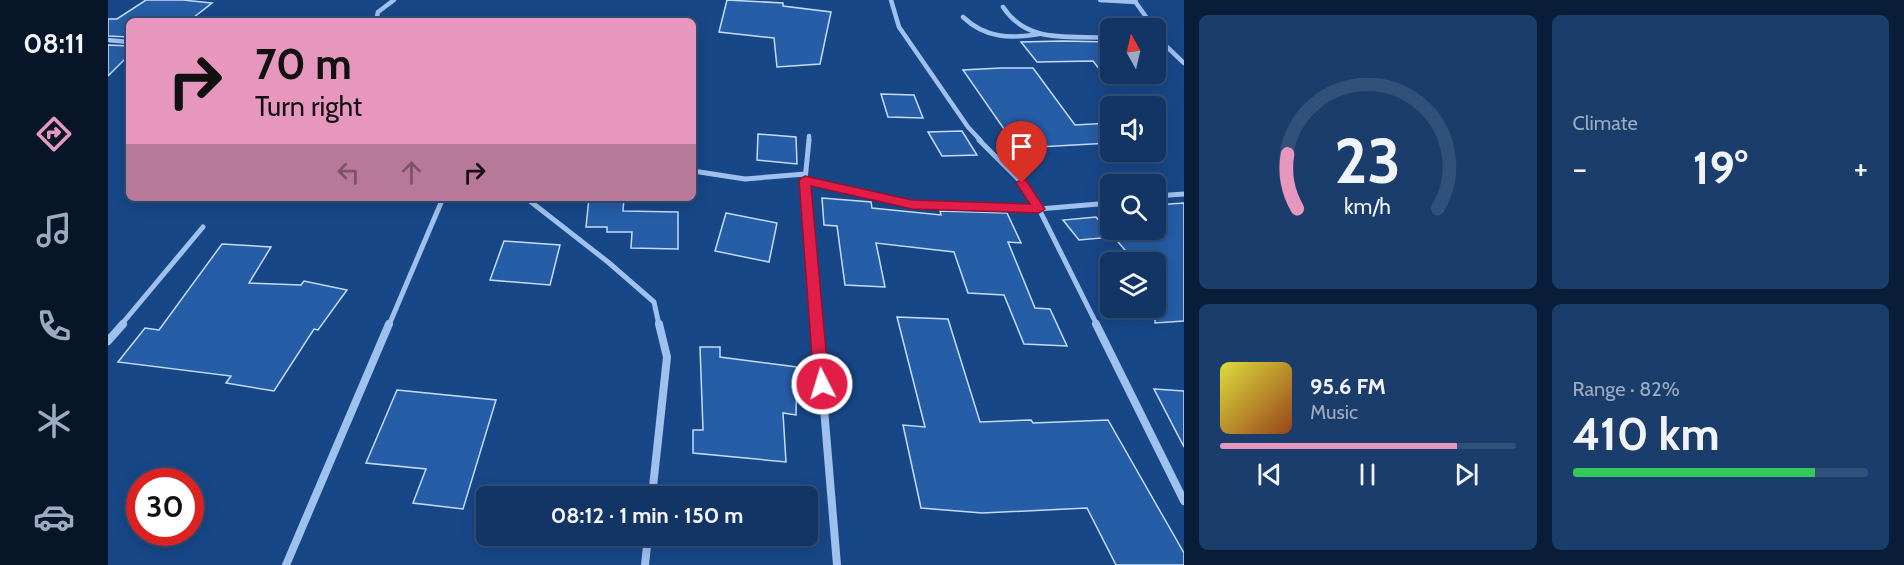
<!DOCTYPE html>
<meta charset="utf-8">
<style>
:root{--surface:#123566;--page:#1b3d6c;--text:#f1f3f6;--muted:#9cabbf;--line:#31507a;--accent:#e797bd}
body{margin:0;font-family:Cabin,sans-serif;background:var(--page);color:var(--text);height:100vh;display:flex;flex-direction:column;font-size:22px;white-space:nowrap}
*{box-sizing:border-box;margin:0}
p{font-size:20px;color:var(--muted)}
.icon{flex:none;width:33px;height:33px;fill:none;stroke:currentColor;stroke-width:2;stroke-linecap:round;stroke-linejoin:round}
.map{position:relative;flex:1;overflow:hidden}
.side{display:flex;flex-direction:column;gap:15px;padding:15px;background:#0a1d38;width:720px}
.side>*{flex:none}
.hud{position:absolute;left:18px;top:18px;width:570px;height:183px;border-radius:9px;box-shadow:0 3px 15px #0003,0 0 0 2px var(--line);background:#e797bd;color:#111;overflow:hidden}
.needle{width:39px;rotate:352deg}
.tools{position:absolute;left:992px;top:18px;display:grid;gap:12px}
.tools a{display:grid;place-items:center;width:66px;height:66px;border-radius:9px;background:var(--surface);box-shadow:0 3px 15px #0003,0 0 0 2px var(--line);font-size:30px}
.speed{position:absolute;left:18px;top:468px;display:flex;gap:12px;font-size:30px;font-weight:700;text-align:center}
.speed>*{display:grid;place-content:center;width:78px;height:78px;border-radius:50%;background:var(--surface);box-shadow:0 3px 15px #0003,0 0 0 2px var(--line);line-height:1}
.speed .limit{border:9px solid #d22;background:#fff;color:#111}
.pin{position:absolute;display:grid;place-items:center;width:51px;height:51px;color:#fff;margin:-62px -26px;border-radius:50% 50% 50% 0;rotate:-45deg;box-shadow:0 0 6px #0007}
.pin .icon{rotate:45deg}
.me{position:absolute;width:66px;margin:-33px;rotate:355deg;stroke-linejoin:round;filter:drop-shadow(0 0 4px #0008)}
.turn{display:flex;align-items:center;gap:21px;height:126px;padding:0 30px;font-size:27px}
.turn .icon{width:78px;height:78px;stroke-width:2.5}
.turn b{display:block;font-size:42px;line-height:51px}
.lanes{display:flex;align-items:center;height:57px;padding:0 30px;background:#0003;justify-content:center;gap:30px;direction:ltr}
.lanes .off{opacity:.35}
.big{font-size:45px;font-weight:700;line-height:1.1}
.side .widget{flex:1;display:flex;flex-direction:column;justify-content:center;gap:9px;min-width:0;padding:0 21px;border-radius:9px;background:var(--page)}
.side .dial{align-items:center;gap:0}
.dial svg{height:156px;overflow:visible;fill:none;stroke:var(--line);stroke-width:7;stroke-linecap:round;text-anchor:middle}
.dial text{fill:var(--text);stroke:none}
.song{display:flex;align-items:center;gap:18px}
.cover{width:72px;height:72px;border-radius:9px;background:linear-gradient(135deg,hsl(60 70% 55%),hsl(20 70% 35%))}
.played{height:6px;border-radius:3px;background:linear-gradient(90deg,var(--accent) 80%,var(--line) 80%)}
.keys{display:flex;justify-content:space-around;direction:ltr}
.heat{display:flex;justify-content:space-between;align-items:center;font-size:33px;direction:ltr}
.charge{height:9px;border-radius:4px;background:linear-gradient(90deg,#34c759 82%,var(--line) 0)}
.side .tiles{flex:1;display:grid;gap:15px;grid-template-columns:repeat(2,1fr)}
.trip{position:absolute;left:368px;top:486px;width:342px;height:60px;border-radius:9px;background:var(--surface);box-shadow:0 3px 15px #0003,0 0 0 2px var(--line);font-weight:700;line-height:60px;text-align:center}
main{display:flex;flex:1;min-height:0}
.tab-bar{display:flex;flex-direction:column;width:108px;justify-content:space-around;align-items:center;background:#071529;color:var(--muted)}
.tab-bar .icon{width:42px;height:42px}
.tab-bar .current{color:var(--accent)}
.tab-bar b{font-size:27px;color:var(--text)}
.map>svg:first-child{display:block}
.building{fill:#265da7;stroke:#c5dcfa;stroke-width:1.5}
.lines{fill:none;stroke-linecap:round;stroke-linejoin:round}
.minor-far2{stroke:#9fc1ee;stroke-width:4.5}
.minor-far1{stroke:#9fc1ee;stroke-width:5}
.minor{stroke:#9fc1ee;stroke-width:8}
.route{fill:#e11d48;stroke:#92132f;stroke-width:1.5}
</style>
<main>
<nav class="tab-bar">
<b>08:11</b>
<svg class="icon current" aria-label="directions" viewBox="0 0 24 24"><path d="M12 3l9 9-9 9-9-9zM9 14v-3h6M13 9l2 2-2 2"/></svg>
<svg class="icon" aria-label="music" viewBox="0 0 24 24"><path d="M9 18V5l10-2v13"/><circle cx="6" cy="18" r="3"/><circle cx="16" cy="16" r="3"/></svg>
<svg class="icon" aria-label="phone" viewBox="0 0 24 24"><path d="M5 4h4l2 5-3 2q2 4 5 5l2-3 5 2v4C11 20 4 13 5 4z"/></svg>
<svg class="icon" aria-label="climate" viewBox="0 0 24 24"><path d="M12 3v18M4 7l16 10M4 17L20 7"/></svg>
<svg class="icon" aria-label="car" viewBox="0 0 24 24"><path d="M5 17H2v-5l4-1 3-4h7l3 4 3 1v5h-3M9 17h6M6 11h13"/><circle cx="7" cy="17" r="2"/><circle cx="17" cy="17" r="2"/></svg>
</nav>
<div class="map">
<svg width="1076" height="565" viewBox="0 0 1076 565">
<rect width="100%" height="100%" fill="#184788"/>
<path class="building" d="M38,0H75L104,3L81,21H21V37L0,36V19H9Z
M619,0L675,3V6L723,12L712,64L669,67L666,38L611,32Z
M955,41L1002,42V83L985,61L929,62L913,42Z
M0,45L21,46V55L0,76Z
M893,68H925L967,125L1002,123V143L930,147V140L905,142L855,70Z
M773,94L806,95L815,118L780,117Z
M854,131L869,155L834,156L820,132Z
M650,134L688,137L689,164L649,160Z
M481,198H516L515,211L570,212V249L523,248L524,232H499V227H478Z
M714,198L763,202L764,208L833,215L832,211L899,213L913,243L900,242L927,308L942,309L959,346L916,344L896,295L860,293L846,252L768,243L777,287L737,285L729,226L716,225Z
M1076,203V321L1047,323V262H1027L1000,230H1047V205Z
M618,213L669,223L661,262L607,251Z
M988,217L1005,237L971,240L955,220Z
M396,241L452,245L442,285L382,280Z
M114,244L163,247L141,283L193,285L196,281L239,290L210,330L206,329L166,391L118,383L123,376L10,362L37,328L51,330Z
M789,317L840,319L872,422L923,420L925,423L1000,420L1076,553V565H1008L979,508L874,513L813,508L795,425L817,427Z
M592,347H612V357L689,367L688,415L675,413L678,462L585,453V430H595Z
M1046,389L1076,391V447Z
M289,390L388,400L355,509L305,503L318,469L258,463Z"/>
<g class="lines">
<path class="minor-far2" d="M783,0L791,27L860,127L873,141
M992,0L1028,2
M1026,0L1046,28
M895,7C920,45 962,35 1002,38
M855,17C877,38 902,39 931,34
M268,21L270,12L286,0
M1047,30L1058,46L1076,63
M0,40L21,42
M701,141V136"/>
<path class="minor-far1" d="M701,140L697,180L709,325
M871,140L914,183L931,209
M585,171L637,179L697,174
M697,180L804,205L931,209
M1047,196L1076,194
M418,198L500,262L546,302L551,325
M13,325L95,227
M281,325L335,198
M989,325L931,209L1002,203"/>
<path class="minor" d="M709,324L729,565
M988,324L1076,501
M0,341L15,324
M544,496L559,357L551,324
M178,565L281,324
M537,565L540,536"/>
</g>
<path class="route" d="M697,176L804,200L922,204L908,183L914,179L918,180L937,209L931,213L804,209L703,186L721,384L719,389L714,391L708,389L706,384L691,180Z"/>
</svg>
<div class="tools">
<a><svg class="needle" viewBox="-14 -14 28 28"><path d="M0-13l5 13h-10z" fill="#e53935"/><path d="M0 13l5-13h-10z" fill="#9cabbf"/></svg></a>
<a><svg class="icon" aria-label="sound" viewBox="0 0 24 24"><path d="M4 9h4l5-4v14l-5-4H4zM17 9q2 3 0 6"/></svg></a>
<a><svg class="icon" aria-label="search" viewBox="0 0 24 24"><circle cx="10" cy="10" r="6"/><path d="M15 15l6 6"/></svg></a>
<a><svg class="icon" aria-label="layers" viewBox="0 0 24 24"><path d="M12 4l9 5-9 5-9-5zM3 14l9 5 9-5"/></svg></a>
</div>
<div class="speed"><div class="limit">30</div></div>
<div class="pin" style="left:914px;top:183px;background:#d93025"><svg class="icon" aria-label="arrive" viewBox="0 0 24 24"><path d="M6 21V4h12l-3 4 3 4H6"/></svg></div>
<svg class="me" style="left:714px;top:384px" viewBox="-20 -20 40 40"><circle r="17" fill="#e11d48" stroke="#fff" stroke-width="3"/><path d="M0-11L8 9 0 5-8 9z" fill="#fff"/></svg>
<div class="trip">08:12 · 1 min · 150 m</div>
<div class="hud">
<div class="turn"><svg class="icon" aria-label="right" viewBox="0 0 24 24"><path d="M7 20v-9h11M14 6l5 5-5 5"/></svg><div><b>70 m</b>Turn right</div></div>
<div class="lanes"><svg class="icon off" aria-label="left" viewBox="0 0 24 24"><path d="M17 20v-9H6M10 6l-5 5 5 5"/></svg><svg class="icon off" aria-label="ahead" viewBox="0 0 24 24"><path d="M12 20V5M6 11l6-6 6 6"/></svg><svg class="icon" aria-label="right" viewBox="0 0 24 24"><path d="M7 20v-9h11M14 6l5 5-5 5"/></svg></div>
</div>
</div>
<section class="side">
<div class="tiles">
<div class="widget dial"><svg viewBox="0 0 100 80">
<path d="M14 69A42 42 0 1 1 86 69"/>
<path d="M14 69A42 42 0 0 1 9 41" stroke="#e797bd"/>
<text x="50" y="56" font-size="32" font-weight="700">23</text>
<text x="50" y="72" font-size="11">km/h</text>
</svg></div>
<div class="widget"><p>Climate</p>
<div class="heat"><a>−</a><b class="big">19°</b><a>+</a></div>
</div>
<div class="widget">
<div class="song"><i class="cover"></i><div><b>95.6 FM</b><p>Music</p></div></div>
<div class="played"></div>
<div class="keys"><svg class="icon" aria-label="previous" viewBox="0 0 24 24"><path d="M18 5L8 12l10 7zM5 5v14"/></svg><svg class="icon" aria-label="pause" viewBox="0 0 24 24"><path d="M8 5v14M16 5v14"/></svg><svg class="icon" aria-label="next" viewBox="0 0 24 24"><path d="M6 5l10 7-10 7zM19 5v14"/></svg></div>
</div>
<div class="widget"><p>Range · 82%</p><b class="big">410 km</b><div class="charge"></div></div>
</div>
</section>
</main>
